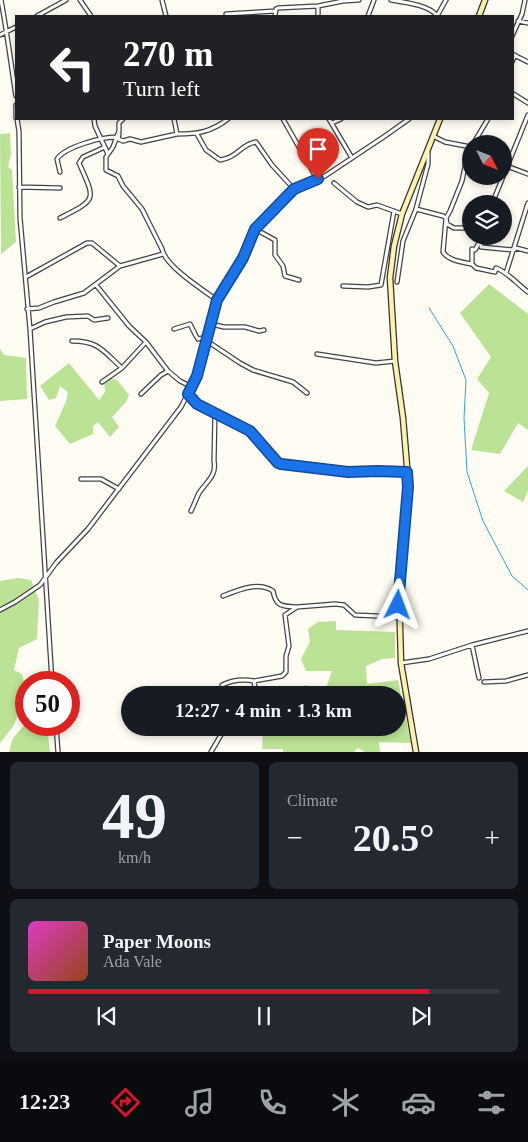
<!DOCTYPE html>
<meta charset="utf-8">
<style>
:root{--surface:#171b24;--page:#242831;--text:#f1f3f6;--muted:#9ea1a6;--line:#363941;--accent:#d31629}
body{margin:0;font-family:Georgia,serif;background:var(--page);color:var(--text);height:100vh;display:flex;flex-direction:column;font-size:19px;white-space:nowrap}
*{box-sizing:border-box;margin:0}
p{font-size:16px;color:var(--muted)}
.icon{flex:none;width:28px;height:28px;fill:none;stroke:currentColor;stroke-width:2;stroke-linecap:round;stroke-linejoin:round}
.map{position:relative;height:752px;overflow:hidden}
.side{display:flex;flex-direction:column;gap:10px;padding:10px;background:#0d0f14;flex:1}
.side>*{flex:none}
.top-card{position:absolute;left:15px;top:15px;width:499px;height:105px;border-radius:0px;box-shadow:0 2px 8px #0003;background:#202124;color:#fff;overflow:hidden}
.needle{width:32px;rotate:132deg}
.fabs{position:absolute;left:462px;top:135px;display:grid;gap:10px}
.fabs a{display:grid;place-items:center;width:50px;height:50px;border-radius:50%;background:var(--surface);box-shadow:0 2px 8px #0003;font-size:25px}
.speed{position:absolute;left:15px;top:671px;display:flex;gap:10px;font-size:25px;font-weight:700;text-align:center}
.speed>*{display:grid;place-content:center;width:65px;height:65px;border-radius:50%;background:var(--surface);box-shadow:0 2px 8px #0003;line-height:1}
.speed .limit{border:8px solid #d22;background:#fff;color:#111}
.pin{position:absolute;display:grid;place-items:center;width:42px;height:42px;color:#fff;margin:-51px -21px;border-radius:50% 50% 50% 0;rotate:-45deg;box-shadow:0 0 5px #0007}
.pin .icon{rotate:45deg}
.me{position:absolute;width:55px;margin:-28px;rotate:3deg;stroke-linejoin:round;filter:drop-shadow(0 0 4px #0008)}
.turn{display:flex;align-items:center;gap:18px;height:105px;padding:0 25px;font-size:22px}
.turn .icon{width:65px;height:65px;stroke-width:2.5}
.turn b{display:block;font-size:35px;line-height:42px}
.big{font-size:38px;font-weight:700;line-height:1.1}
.side .card{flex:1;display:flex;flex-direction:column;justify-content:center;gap:8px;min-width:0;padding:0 18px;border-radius:8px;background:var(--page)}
.side .dial{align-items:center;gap:0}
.dial b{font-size:65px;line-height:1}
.song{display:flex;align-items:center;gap:15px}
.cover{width:60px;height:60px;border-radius:8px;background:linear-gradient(135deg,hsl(310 70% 55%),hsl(20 70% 35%))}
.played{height:5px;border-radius:2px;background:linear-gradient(90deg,var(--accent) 85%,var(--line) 85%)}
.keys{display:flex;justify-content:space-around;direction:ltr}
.heat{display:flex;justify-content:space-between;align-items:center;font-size:28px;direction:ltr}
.side .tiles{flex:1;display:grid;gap:10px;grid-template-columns:1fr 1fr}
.card:last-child{grid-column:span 2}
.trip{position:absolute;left:121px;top:686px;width:285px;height:50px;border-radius:25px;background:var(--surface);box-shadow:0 2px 8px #0003;font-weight:700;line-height:50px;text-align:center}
.dock{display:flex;height:80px;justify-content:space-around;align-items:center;background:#090b0e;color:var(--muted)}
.dock .icon{width:35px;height:35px}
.dock .active{color:var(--accent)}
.dock b{font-size:22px;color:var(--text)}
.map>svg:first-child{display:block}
.forest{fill:#bce295}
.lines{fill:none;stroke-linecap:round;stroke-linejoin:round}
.stream{stroke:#30a1dd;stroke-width:1}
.street-casing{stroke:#434343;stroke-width:5.5}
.secondary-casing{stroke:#323232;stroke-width:7}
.street{stroke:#fff;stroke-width:3}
.secondary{stroke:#fff2af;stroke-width:4.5}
.route-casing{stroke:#114b97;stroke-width:12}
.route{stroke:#1a73e8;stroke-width:9}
</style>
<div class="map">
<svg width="528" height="752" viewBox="0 0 528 752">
<rect width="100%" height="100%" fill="#fffcf4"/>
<path class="forest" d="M10,133L11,153L8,167L12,170L16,242L1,254L0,134Z
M489,284L528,314V430L518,423L500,454L471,450L489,393L477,379L491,357L460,313Z
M0,349L4,355L26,358L27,399L0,401Z
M69,363L99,400L105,392L104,382L109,377L117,380L129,395L126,402L112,417L119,427L110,437L98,422L93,426V434L70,444L55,426L66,401L68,392L60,386L56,398L49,400L40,386Z
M528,466V491L523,502L504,491Z
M18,578L31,580L39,600L37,639L19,648L14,670L22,674L26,690L14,725L0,743V581Z
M336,621V630L395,632V658L382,659L366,666L367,684L398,680L411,743L379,742L380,752H365L358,748L354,752H283V749H262L263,733L270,734V728H398V695H302L304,685L326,688L332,671H306L301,659L310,642L308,629L318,622Z
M26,723V725H45L47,728L50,752H9L13,738Z"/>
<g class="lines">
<path class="stream" d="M429,308L453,346L466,380L464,418L467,472L483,521L512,576L528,590"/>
<defs>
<path id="street" d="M1,0C7,32 11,64 16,96
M80,0L91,16
M162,0L166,16
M391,0C403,2 430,5 437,16
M318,6V16
M226,14L276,11
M37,16L66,0
M275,16L276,9L278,8L318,6L343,1L359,0
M368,16L374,0
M437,16L446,0
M518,21L528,23
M0,35L16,27
M512,36L522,14L525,0
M512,54L528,62
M512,62L515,55
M512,93L528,103
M16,105V118
M17,119L19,131L20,218L30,329L52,682
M94,119L95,126L108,154
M123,119L119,123V131L113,147L106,157V170L118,176L123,186L142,209L162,249C165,266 203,290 217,300
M283,119L317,179
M329,119L352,158
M332,123L341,119
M119,134L118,139L123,141L130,139L141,142L177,134L174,119
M177,134C198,134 211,132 228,119
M197,134L206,150L220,160C237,158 241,144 256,142L272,165L294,189
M433,136L445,142L471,147L469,156L471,158
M473,144L488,119
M428,152V164L416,209L443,216L446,218L447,224L454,228H471
M469,156L466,162L462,181L450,211L446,218L443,252C449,261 462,262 472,264
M504,165L528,174
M60,172L57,159C65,147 101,137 116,137
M334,183L357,202L368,207L377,205L402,214
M19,187L60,188
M492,204L528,115
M60,218C97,199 96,201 79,163L83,157L105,147
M255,229L275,240V255L283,266L285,276L299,280
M481,236V247L514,250L516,248L528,251
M481,239L475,250L472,249V264L476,268L495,272L496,268C509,273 517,284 528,292
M506,273L528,203
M26,277L87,243H92L120,266
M397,282L403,241L416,209
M96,285L129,326L146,342L168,371L180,381L192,387
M343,286L368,287L381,285L394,211
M27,309L39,308L54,302L84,293L120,266L163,254
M211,324L224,327H245L259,331L264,330
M30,329L45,322L66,317L88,316L94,320L108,318
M174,329L190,324L196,336L198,339L208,337
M72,341C99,341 103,351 122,368
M207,341L240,363L253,370L293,382L307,393
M317,354L376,363L395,361
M102,382L122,368L146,342
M141,394L161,375L168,371
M188,395L197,404L250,431L279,463L281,464L348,473L378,471L407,472
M81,479H101L119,489
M191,511C194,505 196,499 199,493C206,482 217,476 214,461L215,412
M223,596C238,590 258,581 273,591C276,607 282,606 296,607
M0,610L15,602L40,585L56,563L88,529L181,407L197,376L217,300L243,258L255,229L294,189L325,176L385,136L409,119
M472,645L479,678
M401,663L429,659L472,645L528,631
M484,682L506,681L528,675
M224,695L222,685C232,680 243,679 254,681
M256,695L254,681L282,676L286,672V656L289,646L285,615L297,607L335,604L344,605L355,615L399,617
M56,725L58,752
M211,752L225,728"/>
<path id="secondary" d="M479,16L485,0
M416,752L401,663L399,592L408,478L403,418L395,361L390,278L394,246L402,214L440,119"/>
</defs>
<use href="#street" class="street-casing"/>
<use href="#secondary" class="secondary-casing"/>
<use href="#street" class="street"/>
<use href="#secondary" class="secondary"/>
</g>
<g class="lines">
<defs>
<path id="route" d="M318,179L294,189L255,229L243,258L217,300L197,376L188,394L197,404L250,431L278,463L281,464L348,472L378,471L407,472L408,487L398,605"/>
</defs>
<use href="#route" class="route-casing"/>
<use href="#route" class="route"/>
</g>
</svg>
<div class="fabs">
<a><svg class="needle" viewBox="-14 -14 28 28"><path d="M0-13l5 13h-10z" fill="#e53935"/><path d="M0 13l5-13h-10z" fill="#9ea1a6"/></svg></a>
<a><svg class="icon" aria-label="layers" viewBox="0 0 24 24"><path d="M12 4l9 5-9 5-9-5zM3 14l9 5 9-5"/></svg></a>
</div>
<div class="speed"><div class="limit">50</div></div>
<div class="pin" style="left:318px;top:179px;background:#d93025"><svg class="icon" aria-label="arrive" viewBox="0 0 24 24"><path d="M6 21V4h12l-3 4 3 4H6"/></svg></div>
<svg class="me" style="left:398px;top:605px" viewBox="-20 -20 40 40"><path d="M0-17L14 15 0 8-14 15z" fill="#1a73e8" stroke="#fff" stroke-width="4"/></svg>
<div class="trip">12:27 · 4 min · 1.3 km</div>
<div class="top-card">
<div class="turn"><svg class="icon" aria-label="left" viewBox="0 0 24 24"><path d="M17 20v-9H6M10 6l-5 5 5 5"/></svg><div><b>270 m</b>Turn left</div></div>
</div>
</div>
<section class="side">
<div class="tiles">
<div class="card dial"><b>49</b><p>km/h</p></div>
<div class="card"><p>Climate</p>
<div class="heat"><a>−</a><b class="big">20.5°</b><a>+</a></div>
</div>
<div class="card">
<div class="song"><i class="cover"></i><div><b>Paper Moons</b><p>Ada Vale</p></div></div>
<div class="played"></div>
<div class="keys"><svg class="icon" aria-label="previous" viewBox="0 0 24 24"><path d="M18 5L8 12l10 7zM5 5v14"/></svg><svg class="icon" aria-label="pause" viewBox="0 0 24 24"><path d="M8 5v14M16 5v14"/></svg><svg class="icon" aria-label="next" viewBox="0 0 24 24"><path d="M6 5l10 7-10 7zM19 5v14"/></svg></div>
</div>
</div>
</section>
<nav class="dock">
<b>12:23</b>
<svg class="icon active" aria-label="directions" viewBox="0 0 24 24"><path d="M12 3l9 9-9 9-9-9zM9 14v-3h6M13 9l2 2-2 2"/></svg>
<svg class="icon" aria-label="music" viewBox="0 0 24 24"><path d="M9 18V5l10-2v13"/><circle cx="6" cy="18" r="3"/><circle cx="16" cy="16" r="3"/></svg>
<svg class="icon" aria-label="phone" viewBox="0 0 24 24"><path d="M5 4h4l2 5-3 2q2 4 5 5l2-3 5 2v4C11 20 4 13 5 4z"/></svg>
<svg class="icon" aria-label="climate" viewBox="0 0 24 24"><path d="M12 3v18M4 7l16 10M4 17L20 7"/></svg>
<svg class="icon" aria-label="car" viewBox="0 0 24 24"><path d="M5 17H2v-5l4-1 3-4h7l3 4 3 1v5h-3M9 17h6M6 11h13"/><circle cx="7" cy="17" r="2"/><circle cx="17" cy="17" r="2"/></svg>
<svg class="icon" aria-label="filters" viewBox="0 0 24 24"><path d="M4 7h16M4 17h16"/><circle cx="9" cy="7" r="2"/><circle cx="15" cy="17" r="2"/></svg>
</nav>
